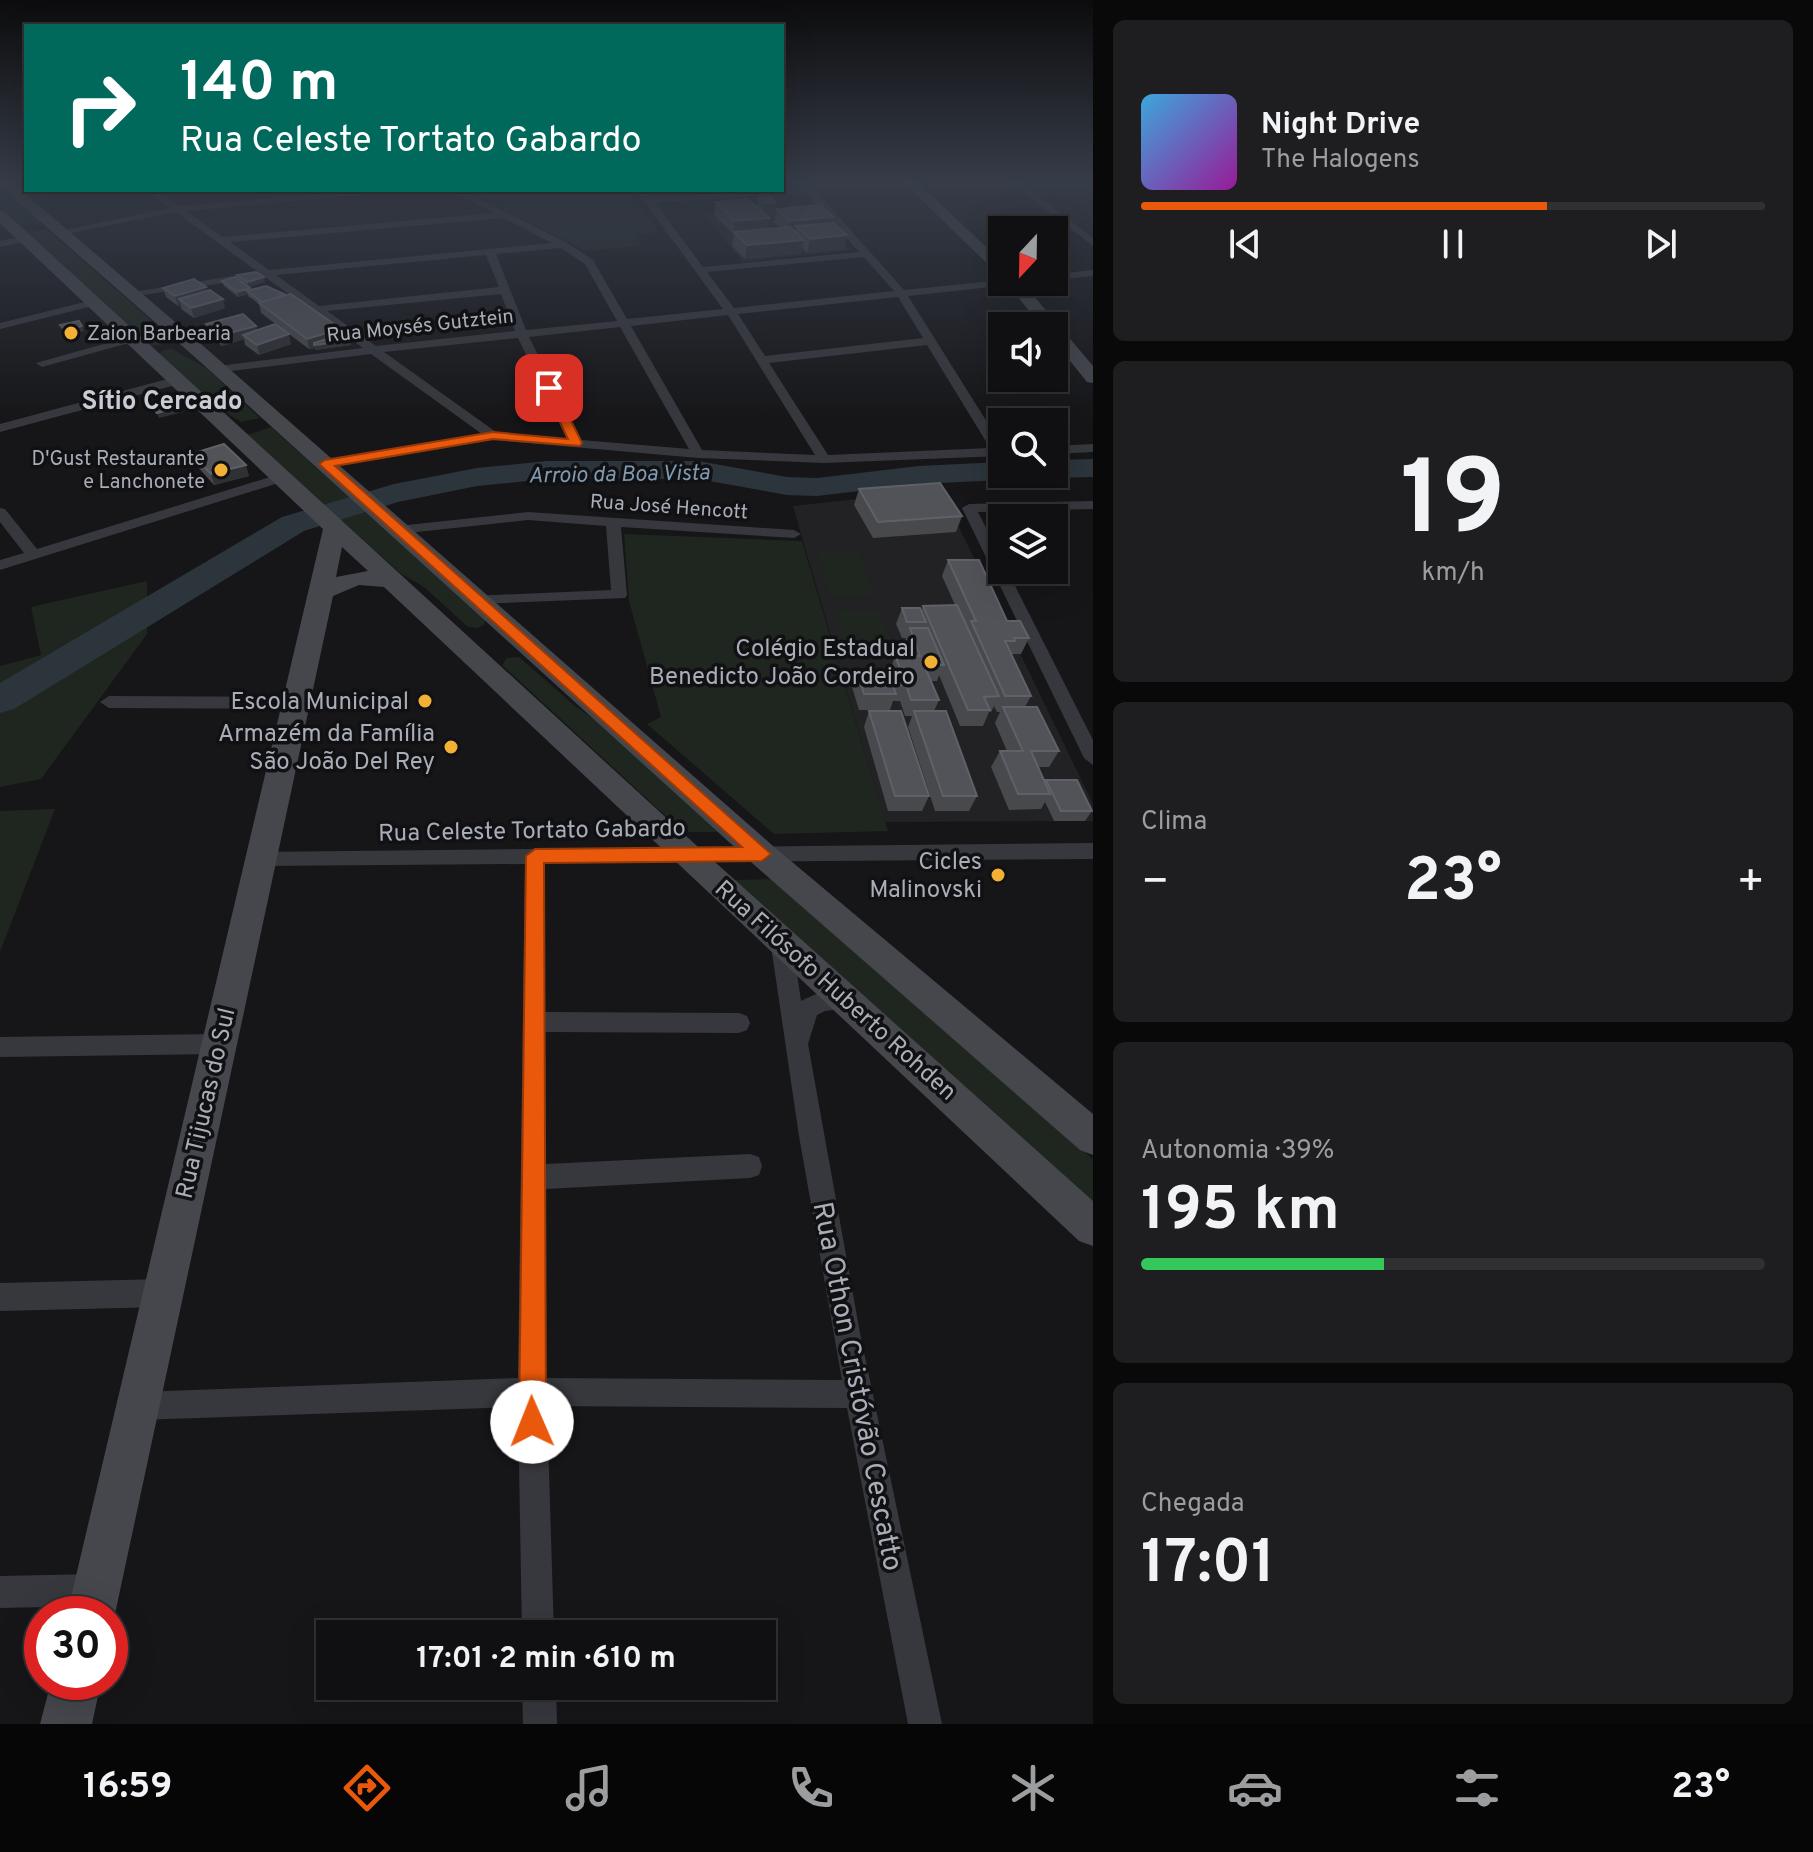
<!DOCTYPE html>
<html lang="pt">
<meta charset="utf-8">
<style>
:root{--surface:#101012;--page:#1e1e20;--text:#f1f3f6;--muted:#9c9d9f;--line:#303032;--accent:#ea580c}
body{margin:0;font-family:Overpass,sans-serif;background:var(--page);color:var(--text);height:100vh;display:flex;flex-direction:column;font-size:30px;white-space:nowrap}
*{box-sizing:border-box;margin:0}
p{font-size:26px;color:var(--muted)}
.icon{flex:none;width:44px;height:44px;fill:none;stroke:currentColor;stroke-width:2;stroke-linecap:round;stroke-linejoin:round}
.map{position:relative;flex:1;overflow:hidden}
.sheet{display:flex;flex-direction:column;gap:20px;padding:20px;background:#09090a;width:720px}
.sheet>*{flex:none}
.top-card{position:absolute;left:24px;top:24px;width:760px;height:168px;border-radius:0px;box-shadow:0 8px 32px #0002,0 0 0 2px var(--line);background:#00695c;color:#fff;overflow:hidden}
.needle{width:52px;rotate:202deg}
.buttons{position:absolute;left:988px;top:216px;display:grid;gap:16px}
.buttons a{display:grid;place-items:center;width:80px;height:80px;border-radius:0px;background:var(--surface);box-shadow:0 8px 32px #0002,0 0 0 2px var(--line);font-size:40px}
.speed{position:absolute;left:24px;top:1596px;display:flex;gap:16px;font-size:40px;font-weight:700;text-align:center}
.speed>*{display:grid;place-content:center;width:104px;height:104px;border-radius:50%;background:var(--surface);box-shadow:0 8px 32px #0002,0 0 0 2px var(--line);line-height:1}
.speed .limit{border:12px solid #d22;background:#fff;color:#111}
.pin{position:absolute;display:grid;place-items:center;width:68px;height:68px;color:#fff;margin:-34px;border-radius:16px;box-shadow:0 4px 12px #0006}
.me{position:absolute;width:88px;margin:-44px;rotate:359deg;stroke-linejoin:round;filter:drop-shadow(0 0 6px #0008)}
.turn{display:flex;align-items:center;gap:28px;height:168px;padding:0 24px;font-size:36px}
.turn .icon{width:104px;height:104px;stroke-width:2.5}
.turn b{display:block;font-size:56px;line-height:68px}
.big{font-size:60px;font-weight:700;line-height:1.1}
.sheet .tile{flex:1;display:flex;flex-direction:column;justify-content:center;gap:12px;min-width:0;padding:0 28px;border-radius:12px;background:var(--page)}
.sheet .dial{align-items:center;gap:0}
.dial b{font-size:104px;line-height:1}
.song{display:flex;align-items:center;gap:24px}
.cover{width:96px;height:96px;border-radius:12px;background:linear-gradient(135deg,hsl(200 70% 55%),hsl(300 70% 35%))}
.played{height:8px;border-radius:4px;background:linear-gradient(90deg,var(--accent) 65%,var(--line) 65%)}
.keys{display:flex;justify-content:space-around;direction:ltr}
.heat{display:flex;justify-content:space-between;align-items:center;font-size:44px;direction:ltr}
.charge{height:12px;border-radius:6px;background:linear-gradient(90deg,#34c759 39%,var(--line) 0)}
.trip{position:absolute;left:316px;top:1620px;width:460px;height:80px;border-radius:0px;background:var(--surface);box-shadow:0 8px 32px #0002,0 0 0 2px var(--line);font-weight:700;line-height:80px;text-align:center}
.menu{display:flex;height:128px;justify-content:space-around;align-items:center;background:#060607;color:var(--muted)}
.menu .icon{width:56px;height:56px}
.menu .selected{color:var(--accent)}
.menu b{font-size:36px;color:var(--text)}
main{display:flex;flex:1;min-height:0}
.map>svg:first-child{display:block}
.built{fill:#222225}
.green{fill:#1e261f}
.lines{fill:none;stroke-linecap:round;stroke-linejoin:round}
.river{fill:#2c353c;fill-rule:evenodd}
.street{fill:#37383d;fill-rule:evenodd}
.secondary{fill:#45474d;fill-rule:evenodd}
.wall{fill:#47494d}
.shaded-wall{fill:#2f3033}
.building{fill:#525359;stroke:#5f6168;stroke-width:2}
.route{fill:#ea580c;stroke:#983908;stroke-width:2}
.poi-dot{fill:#f2b134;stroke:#111113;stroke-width:3}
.labels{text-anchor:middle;stroke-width:7;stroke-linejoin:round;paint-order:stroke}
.far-street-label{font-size:20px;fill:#a8adb8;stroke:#111113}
.far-poi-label{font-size:20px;fill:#a8adb8;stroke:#111113;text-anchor:start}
.far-water-label{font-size:22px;font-style:italic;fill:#7f9bb3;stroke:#111113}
.poi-label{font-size:24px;fill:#a8adb8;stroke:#111113;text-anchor:end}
.street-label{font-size:24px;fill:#a8adb8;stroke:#111113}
.far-district-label{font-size:26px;font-weight:bold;fill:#c9ccd4;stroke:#111113}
.near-street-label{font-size:28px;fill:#a8adb8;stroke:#111113}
</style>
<main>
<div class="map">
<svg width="1093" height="1724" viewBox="0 0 1093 1724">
<rect width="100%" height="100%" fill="#161618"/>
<path class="built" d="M779,207L790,219L822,217L852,250L742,262L704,213Z
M941,490L1093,804V821L885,822L793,506Z"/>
<path class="green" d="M0,187L41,222L40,224L22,226L0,206Z
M467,190H630L658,232L636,234L642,246L586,251Z
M46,229L176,342L150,346L27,233Z
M172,349L206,368L260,418L241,422L208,401L157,356L163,350Z
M271,427L485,619L484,625L477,628L468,627L424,587L400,573L247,435Z
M624,534L802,541L888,831L774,834L647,724L661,717L629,601Z
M817,552H859L874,595H830Z
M147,581V634L41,779L0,787V666L41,655L31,607Z
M835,610L880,611L896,659H849Z
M519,657L575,706L609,729L721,832H683L502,665L507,658Z
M55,809L0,952V811Z
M774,879L1093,1159V1207L733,880Z"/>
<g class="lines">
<path class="river" d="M1093,459V477L1054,478L1042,474H1054V460Z
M547,461H698L787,477L817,478L919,466L1002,462V474H1015L1002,480L919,484L817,496L787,495L698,479H547L477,486L398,502L304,531L14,709L0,713V683L282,517L394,484L477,468Z"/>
<path class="street" d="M796,179H805L904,290L1002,280L1014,282L1009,285L908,296L1002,446V456L824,463L698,458L493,440L325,468L318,464L320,461L482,434L371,354L214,373L212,370L218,366L363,348L265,277L129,297V293L133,292L258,272L176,212L61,235L56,232L170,208L146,190H157L179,206L374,190H412L186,211L222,237L494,213L451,190H463L567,243L593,260L627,319L723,309L636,190H646L652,198L782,190L802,187ZM806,192L859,252L703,267L655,203ZM503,218L552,243L269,270L230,242ZM561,248L585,264L617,321L526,330L496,254ZM486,255L499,287L319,306L276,275ZM864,257L894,291L734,308L707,272ZM501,294L515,331L376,346L327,311ZM898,297L923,338L765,356L738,314ZM728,315L815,455L702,450L631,326ZM620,327L689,449L581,440L529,337ZM518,338L567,439L496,432L384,352ZM927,345L990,448L828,455L769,363Z
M1006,179H1016L1093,238V246Z
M25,236L28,241L0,247V241Z
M1093,270V276L1054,280V274Z
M93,300L97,301V305L0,329V323Z
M132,336L136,337V341L42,367L36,363Z
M175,377L179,378V384L0,432V424Z
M1093,444V452L1054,454V446Z
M283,473L290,477L288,480L0,570V560L24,553L0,522V508L5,509L37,549Z
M1093,501V509L978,512L1002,559V570H1007L1093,740V765L1084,758L962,508L969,504Z
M528,512L794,530L801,534L794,538L621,527L627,595L625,598L477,604L471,602V596L611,590L606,526L528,520L398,534L391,530L398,526Z
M109,696L297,697L306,703L297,709L109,708L100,702Z
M1093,843V859L545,863V1012L739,1013L747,1016L750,1023L747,1030L739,1033L545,1032L546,1164L750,1154L759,1157L762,1166L759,1175L750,1178L546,1189V1378L842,1380L799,1136L770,939L773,933L781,930L789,933L792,939L801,1001C818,992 836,986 855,993L858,1000L855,1007L825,1011L817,1015L808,1044L860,1333L942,1724H908L847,1408L547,1406L554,1634H522L518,1407L138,1420L128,1416L124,1406L128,1396L138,1392L518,1378L525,864L260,866L253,864L250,858L253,852Z
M218,1034L226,1037L229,1044L226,1051L218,1054L0,1057V1037Z
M163,1279L173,1283L177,1293L173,1303L163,1307L0,1311V1283Z
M96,1574L107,1579L112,1590L107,1601L96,1606L0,1608V1576Z
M522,1686H556L557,1724H523Z"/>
<path class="secondary" d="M0,179H8L209,351L773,846L1093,1114V1155L1080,1150L751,862L197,359L0,186Z
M900,179H914L1002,262V275L997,273Z
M0,211L5,212L697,846L1093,1201V1246L1079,1241L384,587L359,585L333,596L115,1614L110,1626V1614H67L323,529L0,223ZM342,547L368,571L336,577Z
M1006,282H1022L1093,366V383L1087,382L1054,341V326H1041Z
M51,1682H101L92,1724H40Z"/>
</g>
<path class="wall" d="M758,198L775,202L773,215L766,216L769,218L767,229L780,228L774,222L777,209L832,223L847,235L844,249L807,253L802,248L801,253L745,259L732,246L734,235L714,215L716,202L757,207Z
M237,275L265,282L248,287L238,280Z
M222,281L250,290L284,294V296L341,329L342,334L350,340L351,345L315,350V348L309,349L261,313L259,304L248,296V294L238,297L224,286Z
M163,288L207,291L225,308L194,318L181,309V305L178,306L166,297Z
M206,324L256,326L257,330L291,344L259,355L245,345L244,339L222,346L208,334Z
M191,454L249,476L214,485L195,464Z
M859,489L962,516L956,532L873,538L854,505Z
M948,560L1007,621L1029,638L1021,654H1011L1031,696L1025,707L1059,751L1049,767H1038L1045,783L1046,780L1092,811L1085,821H1054L1045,802L1041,809L1009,810L991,767L1000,751H1007L995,723L1000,712H997L994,706L991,712H989L983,726H960L939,675L937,681H931L939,700L934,711L977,796L969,811H935L908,727L912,716H905L900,701H893L890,710H859L852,687L857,671H890L895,656H908L904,644L906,638H902L896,624L902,608L921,611L923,606L955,605L942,576Z
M869,711L929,796L922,811H888L864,727Z"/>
<path class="shaded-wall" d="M775,202L773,215L761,216L763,203Z
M833,217L831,230L796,226L795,234L787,235L790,221Z
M769,218L766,232H734L733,235L735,221Z
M847,235L844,249L807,253L810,239Z
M804,240L801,253L745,259L747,245Z
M264,277L265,282L248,287L247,282Z
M206,287L209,297L179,299L181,305L178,306L175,296Z
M250,288L251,293L247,291L248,294L238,297L237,292Z
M223,299L225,308L194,318L191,308Z
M82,326L84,331L68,336L66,331Z
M256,326L258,336L243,335L244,339L222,346L219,336Z
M341,329L343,339L350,340L351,345L315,350V348L309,349L307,339Z
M289,334L291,344L259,355L257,345Z
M181,406L183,412L159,418L157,413Z
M246,465L249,476L214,485L211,474Z"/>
<path class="building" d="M771,197L775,202L763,203L758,198Z
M748,199L769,218L735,221L716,202Z
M820,205L833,217L790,221L777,209Z
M833,223L847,235L810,239L796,226Z
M790,227L804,240L747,245L734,232Z
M256,272L264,277L247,282L237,275Z
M235,277L250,288L237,292L222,281Z
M194,279L206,287L175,296L163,288Z
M266,286L284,294L280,295L282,296L262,302L247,291Z
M210,290L223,299L191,308L179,299Z
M291,294L341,329L307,339L259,303Z
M243,314L256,326L219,336L206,324Z
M79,321L82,326L66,331L60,325Z
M275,324L289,334L257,345L243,335Z
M342,334L350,340L314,345V343Z
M177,401L181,406L157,413L152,407Z
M224,444L246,465L211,474L191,454Z
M940,483L962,516L878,522L859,489Z
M948,560H979L1007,621H1020L1029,638H1014L1015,641H1005L1031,696H1005L971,621H976Z
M957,605L999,696L984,697L990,710H968L923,606Z
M902,608H920L926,622H907Z
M910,628H928L944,665H924L939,700H911L906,685H893L896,694H864L857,671H901L895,656H920Z
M1003,707H1037L1059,751H1031L1050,794H1018L1000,751H1023Z
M869,711H901L929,796H895Z
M914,711H946L977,796H943Z
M1046,780H1077L1092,811H1061Z"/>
<linearGradient id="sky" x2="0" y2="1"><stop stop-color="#0c0c0d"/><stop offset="0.43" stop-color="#363c48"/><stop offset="1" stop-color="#363c48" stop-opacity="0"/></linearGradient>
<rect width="1093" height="421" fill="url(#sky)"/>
<path class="route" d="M549,385L555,388L582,443L580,446L493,439L335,466L771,854L762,861L544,863L546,1422L542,1431L532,1435L523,1431L519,1422L526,856L535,849L742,847L319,464L325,460L493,432L568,439L544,388Z"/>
<g class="poi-dot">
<circle cx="71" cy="333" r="8"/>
<circle cx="221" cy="470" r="8"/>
<circle cx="931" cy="662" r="8"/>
<circle cx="425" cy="701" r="8"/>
<circle cx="451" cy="747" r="8"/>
<circle cx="998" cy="875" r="8"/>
</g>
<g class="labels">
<g class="far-street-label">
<text transform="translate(420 325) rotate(-6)" y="7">Rua Moysés Gutztein</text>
<text transform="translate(669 506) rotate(4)" y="7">Rua José Hencott</text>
</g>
<g class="far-poi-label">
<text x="87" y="340">Zaion Barbearia</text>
<text x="205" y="465" text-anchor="end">D'Gust Restaurante<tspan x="205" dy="23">e Lanchonete</tspan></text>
</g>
<g class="far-water-label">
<text transform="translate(619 473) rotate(-1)" y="8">Arroio da Boa Vista</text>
</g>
<g class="poi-label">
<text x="915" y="656">Colégio Estadual<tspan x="915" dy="28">Benedicto João Cordeiro</tspan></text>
<text x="409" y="709">Escola Municipal</text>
<text x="435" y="741">Armazém da Família<tspan x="435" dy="28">São João Del Rey</tspan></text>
<text x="982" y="869">Cicles<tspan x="982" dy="28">Malinovski</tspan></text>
</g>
<g class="street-label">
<text transform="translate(532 830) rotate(-1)" y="8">Rua Celeste Tortato Gabardo</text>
<text transform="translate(836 990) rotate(42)" y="8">Rua Filósofo Huberto Rohden</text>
<text transform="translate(205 1103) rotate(-77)" y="8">Rua Tijucas do Sul</text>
</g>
<g class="far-district-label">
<text x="162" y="409">Sítio Cercado</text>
</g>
<g class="near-street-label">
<text transform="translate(859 1386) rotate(79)" y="10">Rua Othon Cristóvão Cescatto</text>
</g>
</g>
</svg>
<div class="buttons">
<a><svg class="needle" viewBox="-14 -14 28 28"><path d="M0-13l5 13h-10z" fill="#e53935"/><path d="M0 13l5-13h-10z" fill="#9c9d9f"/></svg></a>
<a><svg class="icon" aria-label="sound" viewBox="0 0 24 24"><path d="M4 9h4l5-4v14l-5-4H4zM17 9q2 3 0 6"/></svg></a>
<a><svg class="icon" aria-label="search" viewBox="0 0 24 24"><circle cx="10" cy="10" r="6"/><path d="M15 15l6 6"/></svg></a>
<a><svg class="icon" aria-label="layers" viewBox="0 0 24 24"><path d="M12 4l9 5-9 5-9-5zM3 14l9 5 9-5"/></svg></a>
</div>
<div class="speed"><div class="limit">30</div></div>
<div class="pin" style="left:549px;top:388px;background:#d93025"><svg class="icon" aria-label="arrive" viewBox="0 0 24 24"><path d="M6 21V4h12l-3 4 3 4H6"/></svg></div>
<svg class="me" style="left:532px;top:1422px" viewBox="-20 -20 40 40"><circle r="19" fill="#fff"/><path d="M0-13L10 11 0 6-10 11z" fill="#ea580c"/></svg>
<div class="trip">17:01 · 2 min · 610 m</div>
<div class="top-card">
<div class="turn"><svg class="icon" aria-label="right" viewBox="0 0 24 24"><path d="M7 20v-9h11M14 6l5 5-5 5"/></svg><div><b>140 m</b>Rua Celeste Tortato Gabardo</div></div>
</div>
</div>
<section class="sheet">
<div class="tile">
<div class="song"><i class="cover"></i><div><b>Night Drive</b><p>The Halogens</p></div></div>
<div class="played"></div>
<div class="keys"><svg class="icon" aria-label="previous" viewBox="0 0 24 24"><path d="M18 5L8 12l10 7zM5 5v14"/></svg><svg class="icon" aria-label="pause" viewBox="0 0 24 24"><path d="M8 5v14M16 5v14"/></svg><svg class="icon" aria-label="next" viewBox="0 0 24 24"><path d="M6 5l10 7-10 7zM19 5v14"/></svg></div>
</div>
<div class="tile dial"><b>19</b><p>km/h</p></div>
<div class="tile"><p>Clima</p>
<div class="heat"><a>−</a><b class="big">23°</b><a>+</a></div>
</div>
<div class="tile"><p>Autonomia · 39%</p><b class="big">195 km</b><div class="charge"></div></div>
<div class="tile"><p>Chegada</p><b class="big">17:01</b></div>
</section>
</main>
<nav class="menu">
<b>16:59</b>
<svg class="icon selected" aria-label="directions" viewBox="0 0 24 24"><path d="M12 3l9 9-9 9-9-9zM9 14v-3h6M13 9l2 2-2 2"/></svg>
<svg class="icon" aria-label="music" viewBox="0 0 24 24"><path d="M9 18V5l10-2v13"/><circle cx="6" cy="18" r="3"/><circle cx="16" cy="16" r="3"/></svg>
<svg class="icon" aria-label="phone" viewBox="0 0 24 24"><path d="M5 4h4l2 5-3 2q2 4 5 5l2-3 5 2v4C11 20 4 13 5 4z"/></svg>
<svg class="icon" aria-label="climate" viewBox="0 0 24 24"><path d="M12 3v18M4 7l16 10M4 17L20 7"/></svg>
<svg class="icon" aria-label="car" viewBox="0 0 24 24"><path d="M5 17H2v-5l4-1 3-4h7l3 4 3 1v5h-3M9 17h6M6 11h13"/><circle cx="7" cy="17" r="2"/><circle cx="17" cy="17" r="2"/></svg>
<svg class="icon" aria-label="filters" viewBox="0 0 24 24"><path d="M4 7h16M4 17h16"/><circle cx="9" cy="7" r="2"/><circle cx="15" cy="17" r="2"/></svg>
<b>23°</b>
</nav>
